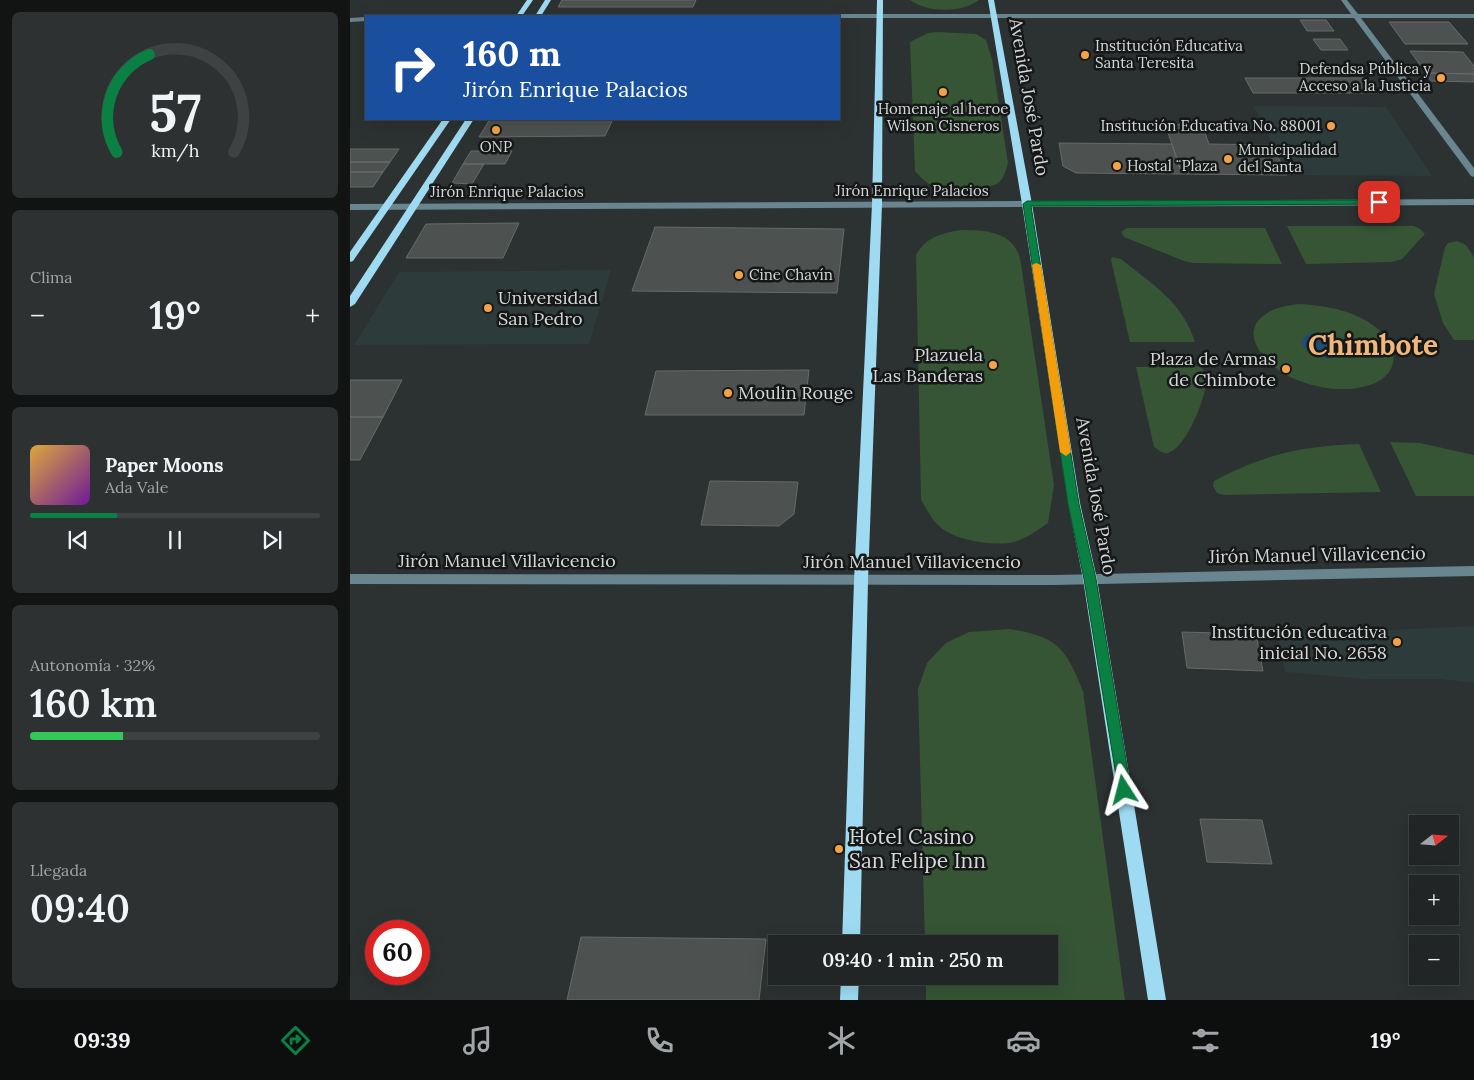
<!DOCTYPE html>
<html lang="es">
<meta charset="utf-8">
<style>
:root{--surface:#212525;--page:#2d3132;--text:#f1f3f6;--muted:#a2a5a7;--line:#3e4242;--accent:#0b8043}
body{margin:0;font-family:Lora,serif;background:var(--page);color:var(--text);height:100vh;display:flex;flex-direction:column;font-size:19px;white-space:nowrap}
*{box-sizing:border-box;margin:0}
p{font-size:16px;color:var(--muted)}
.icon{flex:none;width:28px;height:28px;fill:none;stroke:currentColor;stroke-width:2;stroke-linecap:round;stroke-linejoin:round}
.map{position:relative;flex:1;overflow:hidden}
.side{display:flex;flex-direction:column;gap:12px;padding:12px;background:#121414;width:350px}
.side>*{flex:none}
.banner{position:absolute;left:15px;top:15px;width:475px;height:105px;border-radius:0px;box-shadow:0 5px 20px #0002,0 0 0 1px var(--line);background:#1a4fa0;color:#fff;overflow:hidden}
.needle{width:32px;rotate:73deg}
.tools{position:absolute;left:1059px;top:815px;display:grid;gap:10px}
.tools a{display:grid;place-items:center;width:50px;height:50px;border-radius:0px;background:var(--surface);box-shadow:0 5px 20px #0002,0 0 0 1px var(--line);font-size:25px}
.speed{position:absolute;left:15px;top:920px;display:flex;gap:10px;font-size:25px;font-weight:700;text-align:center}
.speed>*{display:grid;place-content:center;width:65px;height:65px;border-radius:50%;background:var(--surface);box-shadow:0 5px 20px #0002,0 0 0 1px var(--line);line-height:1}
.speed .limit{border:8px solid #d22;background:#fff;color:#111}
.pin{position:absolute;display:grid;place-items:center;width:42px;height:42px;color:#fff;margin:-21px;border-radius:10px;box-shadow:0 2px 8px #0006}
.me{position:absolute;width:55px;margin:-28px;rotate:351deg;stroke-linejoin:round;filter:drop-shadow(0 0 4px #0008)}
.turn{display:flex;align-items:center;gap:18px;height:105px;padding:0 15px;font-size:22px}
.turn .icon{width:65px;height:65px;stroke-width:2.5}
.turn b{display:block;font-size:35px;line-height:42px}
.big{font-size:38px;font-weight:600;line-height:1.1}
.side .card{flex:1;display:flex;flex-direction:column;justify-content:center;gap:8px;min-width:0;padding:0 18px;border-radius:8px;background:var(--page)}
.side .dial{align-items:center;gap:0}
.dial svg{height:130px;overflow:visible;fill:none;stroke:var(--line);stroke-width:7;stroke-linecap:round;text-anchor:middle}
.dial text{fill:var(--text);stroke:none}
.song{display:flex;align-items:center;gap:15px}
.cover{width:60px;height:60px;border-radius:8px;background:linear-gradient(135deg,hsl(40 70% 55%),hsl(280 70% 35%))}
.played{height:5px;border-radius:2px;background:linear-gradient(90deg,var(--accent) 30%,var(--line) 30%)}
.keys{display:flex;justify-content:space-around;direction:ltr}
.heat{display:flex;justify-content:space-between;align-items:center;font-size:28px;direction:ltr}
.charge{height:8px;border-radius:4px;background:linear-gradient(90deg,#34c759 32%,var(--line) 0)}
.trip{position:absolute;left:418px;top:935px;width:290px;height:50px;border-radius:0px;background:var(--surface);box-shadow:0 5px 20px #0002,0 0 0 1px var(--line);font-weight:600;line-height:50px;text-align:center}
.menu{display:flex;height:80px;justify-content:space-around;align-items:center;background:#0d0f0f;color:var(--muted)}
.menu .icon{width:35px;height:35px}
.menu .on{color:var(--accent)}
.menu b{font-size:22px;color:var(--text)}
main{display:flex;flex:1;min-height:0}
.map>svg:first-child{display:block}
.built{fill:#2e3b3b}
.green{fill:#355535}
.water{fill:#224c74}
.building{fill:#4d5250;stroke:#666b69}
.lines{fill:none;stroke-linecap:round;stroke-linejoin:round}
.minor{fill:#688590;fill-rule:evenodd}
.major{fill:#9edbf2;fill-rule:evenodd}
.route{fill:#0b8043;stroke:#07532c}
.slow{fill:#f59e0b}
.poi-dot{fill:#f5a246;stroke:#161818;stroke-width:2}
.labels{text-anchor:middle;stroke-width:5;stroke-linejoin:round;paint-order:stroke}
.far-poi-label{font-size:15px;fill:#d3d7d7;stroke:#161818;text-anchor:start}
.far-street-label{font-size:15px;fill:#d3d7d7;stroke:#161818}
.street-label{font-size:18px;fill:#d3d7d7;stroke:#161818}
.poi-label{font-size:18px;fill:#d3d7d7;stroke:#161818;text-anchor:end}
.near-poi-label{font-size:21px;fill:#d3d7d7;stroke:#161818;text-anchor:start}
.town-label{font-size:28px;font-weight:bold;fill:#f0b67c;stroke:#161818}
</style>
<main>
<section class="side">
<div class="card dial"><svg viewBox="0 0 100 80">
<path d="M14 69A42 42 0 1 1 86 69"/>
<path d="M14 69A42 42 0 0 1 34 9" stroke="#0b8043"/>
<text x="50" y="56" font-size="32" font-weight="700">57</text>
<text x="50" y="72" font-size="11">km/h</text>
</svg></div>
<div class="card"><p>Clima</p>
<div class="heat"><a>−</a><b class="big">19°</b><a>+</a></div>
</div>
<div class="card">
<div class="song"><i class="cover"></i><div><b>Paper Moons</b><p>Ada Vale</p></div></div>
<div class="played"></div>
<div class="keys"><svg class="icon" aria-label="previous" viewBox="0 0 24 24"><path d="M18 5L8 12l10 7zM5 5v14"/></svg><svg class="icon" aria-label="pause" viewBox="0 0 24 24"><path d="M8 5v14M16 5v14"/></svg><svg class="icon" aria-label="next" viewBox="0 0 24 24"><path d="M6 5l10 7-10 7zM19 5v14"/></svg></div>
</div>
<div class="card"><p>Autonomía · 32%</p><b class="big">160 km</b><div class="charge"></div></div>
<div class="card"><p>Llegada</p><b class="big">09:40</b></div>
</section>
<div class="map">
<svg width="1124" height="1000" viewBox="0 0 1124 1000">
<rect width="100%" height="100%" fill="#2c3131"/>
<path class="built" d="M904,106L1036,107L1082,176L937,175Z
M261,270L239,344L4,345L49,272Z
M1124,626V683L1091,679H1015L935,672L927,635Z"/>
<path class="green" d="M560,0H629C612,13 577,13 560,0Z
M589,32L626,34L636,40L642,59L658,163C656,170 654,179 648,183C637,190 598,191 586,187C577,184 571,178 565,171L560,42L578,33Z
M937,226H1064L1070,229L1075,234L1052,259L1042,262L956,264Z
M777,228H915L932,264L843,263L834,261L774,237L771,232Z
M610,230C628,230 656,230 666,249C669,253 670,259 671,264L704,485L698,523C687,531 677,538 664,542C645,547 603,540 589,526C582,520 576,508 571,500L566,255C576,237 590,234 610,230Z
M1107,241L1116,245L1124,257V340H1104L1093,323L1084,294L1095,247L1098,243Z
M762,257L771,259C803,285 832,301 845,342H780L761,260Z
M948,304C970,305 991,308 1011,318C1057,341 1055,385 1000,389C980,390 959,386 940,377C919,367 885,334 916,314C925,307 937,306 948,304Z
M852,366C853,371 856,377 856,381C856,398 836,448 818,453C813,454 808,450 804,447L786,367Z
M1040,442L1070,443L1124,455V496H1066Z
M1009,444L1031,492L874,495L867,493L863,486L864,481C914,454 953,446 1009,444Z
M660,629C708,637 715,647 733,691L775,1000H576V976H699V944H575L568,689L577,663L596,643L619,632Z"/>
<path class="water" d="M960,333C973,331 986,334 995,346L994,354C982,364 951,357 952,339Z"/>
<path class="building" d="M212,0H346L343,7H208Z
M950,20H976L984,31H957Z
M1039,22H1099L1118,44H1055Z
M963,39H990L998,50H971Z
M1060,51L1113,52L1124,66V74L1076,73Z
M1076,73L1124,74V82L1081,81Z
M895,78H1017L1027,93H903Z
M140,119H263L255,136L129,137Z
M815,124L852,125L859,144L922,145L937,175L832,174Z
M709,143L822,144L832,174L726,173L713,166Z
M0,149H49L40,162H0Z
M121,151H162L155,164H113Z
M0,162H40L33,172H0Z
M113,164H134L122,184L102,183Z
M0,172H33L23,187H0Z
M169,223L153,258H56L76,224Z
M305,227L494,229L487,293L282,291Z
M459,370L454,415H295L306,371Z
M0,380H52L33,417H0Z
M0,417H33L10,460H0Z
M360,481L448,482L444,514L429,526L351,525Z
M832,632L906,634L913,671L837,668Z
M850,819L912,820L922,864L857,862Z
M231,937L416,939L409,1000H217Z"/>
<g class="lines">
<path class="minor" d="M991,0H997L1008,14H1124V18H1011L1124,168V177L1121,176L1004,18H489V16H458L461,14H1001Z
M16,17V21L0,22V18Z
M1124,199V205L0,210V204Z
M1124,566V576L704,585L0,584V574L704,575Z"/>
<path class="major" d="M177,0H183L172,16H166Z
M195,0H201L191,16H185Z
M527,0H533L532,204L518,581L510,944H492L504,581L522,204Z
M638,0H644L682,204L730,503L747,579L816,1000H798L733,579L718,503L672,204Z
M93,119H101L3,261L0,262V252Z
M116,119H124L5,304L0,307V296Z
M491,976H509L508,1000H490Z"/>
</g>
<path class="route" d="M1029,200L1032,201V204L681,206L729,504L746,579L781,790L779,794L774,796L769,794L734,579L718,504L673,204L677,201Z"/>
<path class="slow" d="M686,263L691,265L721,452L716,456L710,452L682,265Z"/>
<g class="poi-dot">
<circle cx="735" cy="55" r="5"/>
<circle cx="1091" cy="78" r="5"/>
<circle cx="593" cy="92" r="5"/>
<circle cx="981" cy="126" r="5"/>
<circle cx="146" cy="130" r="5"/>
<circle cx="878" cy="159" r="5"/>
<circle cx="767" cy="166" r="5"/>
<circle cx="389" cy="275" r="5"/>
<circle cx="138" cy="308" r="5"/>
<circle cx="643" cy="365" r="5"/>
<circle cx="936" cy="369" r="5"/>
<circle cx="378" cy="393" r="5"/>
<circle cx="1047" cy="642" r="5"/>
<circle cx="489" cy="849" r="5"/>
</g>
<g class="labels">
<g class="far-poi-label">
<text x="745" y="51">Institución Educativa<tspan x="745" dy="17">Santa Teresita</tspan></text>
<text x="1081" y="74" text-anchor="end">Defendsa Pública y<tspan x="1081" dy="17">Acceso a la Justicia</tspan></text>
<text x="593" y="114" text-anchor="middle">Homenaje al heroe<tspan x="593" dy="17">Wilson Cisneros</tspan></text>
<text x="971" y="131" text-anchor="end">Institución Educativa No. 88001</text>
<text x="146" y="152" text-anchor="middle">ONP</text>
<text x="888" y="155">Municipalidad<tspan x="888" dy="17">del Santa</tspan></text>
<text x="777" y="171">Hostal ¨Plaza</text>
<text x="399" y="280">Cine Chavín</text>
</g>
<g class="far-street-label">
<text x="562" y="196">Jirón Enrique Palacios</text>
<text x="157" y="197">Jirón Enrique Palacios</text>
</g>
<g class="street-label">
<text transform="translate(679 97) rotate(80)" y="6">Avenida José Pardo</text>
<text transform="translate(746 496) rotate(80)" y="6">Avenida José Pardo</text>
<text transform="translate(967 555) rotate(-1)" y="6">Jirón Manuel Villavicencio</text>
<text x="157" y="567">Jirón Manuel Villavicencio</text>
<text x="562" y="568">Jirón Manuel Villavicencio</text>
</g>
<g class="poi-label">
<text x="148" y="304" text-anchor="start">Universidad<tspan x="148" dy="21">San Pedro</tspan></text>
<text x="633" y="361">Plazuela<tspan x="633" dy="21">Las Banderas</tspan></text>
<text x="926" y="365">Plaza de Armas<tspan x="926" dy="21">de Chimbote</tspan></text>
<text x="388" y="399" text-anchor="start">Moulin Rouge</text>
<text x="1037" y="638">Institución educativa<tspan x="1037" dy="21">inicial No. 2658</tspan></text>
</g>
<g class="near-poi-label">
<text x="499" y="844">Hotel Casino<tspan x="499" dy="24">San Felipe Inn</tspan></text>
</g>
<g class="town-label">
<text x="1023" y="355">Chimbote</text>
</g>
</g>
</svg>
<div class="tools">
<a><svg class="needle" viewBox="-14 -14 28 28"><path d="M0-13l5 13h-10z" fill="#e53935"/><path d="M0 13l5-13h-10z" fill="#a2a5a7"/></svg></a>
<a>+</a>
<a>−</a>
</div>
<div class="speed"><div class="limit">60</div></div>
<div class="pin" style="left:1029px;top:202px;background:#d93025"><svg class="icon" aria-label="arrive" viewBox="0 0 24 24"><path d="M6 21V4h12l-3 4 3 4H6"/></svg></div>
<svg class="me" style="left:774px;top:790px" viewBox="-20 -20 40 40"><path d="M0-17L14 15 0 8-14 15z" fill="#0b8043" stroke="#fff" stroke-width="4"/></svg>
<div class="trip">09:40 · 1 min · 250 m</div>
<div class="banner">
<div class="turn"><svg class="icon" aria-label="right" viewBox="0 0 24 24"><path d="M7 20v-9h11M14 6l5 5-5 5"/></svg><div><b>160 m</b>Jirón Enrique Palacios</div></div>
</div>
</div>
</main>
<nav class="menu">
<b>09:39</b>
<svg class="icon on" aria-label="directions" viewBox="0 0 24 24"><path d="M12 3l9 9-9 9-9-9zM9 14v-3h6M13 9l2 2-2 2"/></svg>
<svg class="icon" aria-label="music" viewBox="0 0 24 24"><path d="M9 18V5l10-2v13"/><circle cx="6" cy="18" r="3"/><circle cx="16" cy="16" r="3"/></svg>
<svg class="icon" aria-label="phone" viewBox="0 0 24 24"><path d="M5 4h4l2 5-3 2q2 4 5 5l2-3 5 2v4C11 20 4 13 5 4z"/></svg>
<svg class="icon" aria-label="climate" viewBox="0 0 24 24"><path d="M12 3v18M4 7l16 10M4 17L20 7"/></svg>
<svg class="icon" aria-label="car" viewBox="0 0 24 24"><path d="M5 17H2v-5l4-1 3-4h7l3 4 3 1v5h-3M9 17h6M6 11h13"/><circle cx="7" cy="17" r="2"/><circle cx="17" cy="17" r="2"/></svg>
<svg class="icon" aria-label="filters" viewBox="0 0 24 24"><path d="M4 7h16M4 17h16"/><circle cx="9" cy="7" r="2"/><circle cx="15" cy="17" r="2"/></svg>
<b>19°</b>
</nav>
